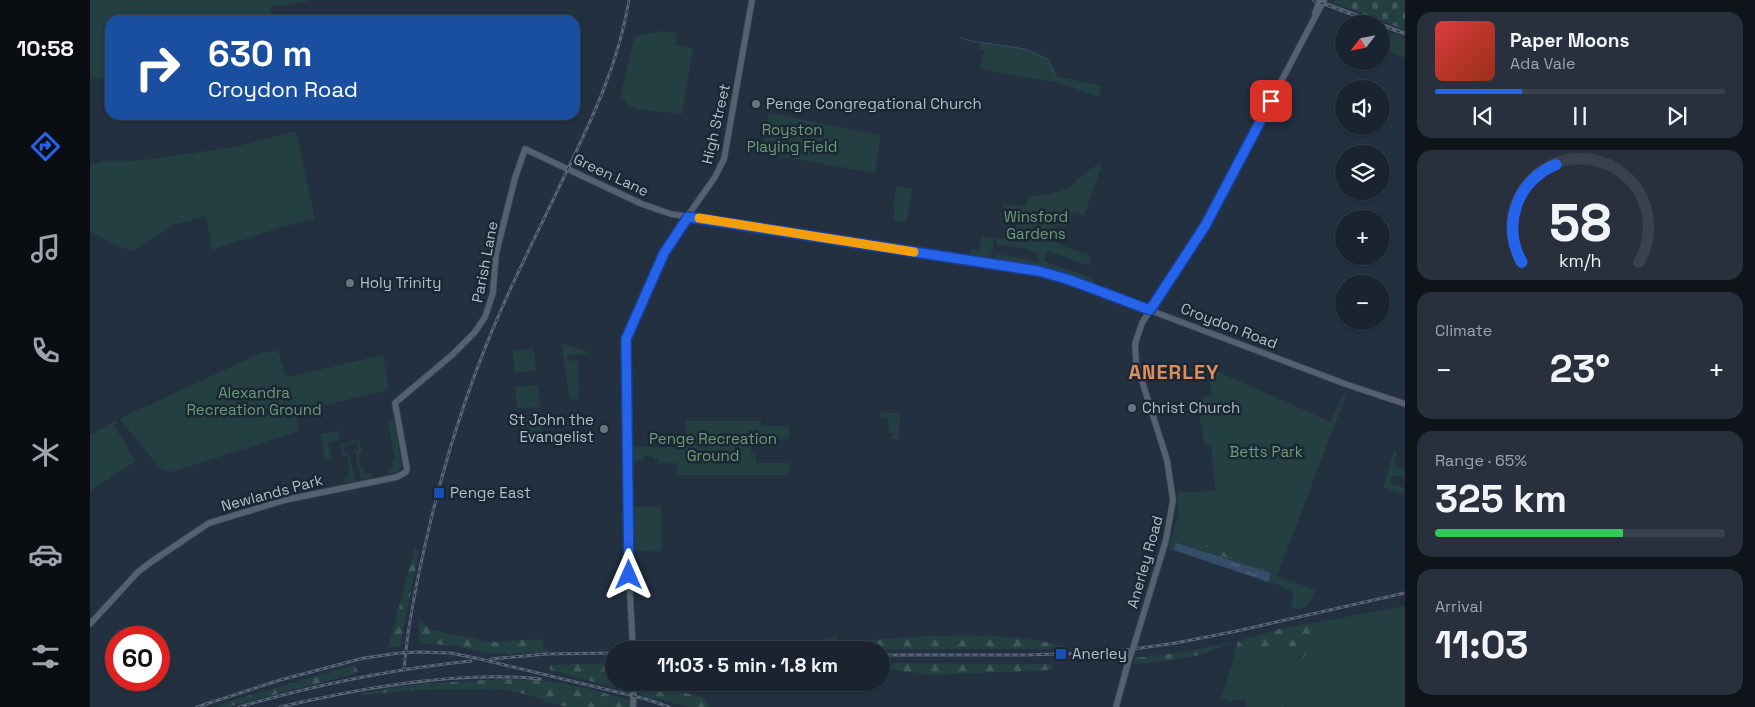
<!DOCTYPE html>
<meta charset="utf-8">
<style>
:root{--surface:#1a2430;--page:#27303c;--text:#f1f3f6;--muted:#9fa4ab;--line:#38414c;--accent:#2563eb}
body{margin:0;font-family:"Space Grotesk",sans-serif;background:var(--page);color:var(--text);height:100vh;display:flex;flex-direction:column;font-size:19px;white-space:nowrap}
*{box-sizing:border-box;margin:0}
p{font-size:16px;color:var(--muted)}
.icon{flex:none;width:28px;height:28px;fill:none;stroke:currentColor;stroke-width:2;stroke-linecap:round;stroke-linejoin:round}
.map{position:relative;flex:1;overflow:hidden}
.panel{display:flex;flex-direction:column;gap:12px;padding:12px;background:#0e141a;width:350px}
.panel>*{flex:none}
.top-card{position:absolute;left:15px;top:15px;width:475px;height:105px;border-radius:15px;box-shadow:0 1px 4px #0004,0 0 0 1px var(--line);background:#1a4fa0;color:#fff;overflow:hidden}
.needle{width:32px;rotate:238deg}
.controls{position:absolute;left:1245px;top:15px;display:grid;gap:10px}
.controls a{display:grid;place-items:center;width:55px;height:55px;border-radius:50%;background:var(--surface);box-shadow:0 1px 4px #0004,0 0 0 1px var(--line);font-size:25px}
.speed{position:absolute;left:15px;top:626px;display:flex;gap:10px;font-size:25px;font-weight:700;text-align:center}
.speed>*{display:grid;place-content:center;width:65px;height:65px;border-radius:50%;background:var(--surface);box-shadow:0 1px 4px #0004,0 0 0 1px var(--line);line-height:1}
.speed .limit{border:8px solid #d22;background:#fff;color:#111}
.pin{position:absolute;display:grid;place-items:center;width:42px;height:42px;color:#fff;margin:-21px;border-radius:10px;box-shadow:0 2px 8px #0006}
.me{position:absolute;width:55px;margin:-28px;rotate:0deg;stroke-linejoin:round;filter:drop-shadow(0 0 4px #0008)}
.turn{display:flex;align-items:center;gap:18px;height:105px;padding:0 20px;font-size:22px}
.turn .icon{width:65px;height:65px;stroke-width:2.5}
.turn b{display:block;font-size:35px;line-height:42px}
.big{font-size:38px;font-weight:800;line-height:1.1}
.panel .card{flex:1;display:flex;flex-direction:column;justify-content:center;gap:8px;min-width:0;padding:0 18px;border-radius:15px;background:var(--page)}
.panel .dial{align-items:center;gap:0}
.dial svg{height:130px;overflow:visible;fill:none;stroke:var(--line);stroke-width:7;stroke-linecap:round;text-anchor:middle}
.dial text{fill:var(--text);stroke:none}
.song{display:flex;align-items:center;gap:15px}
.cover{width:60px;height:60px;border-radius:8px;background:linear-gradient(135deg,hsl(0 70% 55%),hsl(10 70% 35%))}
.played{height:5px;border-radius:2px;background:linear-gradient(90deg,var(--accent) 30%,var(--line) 30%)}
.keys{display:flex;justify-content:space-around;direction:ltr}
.heat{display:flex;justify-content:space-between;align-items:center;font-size:28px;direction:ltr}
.charge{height:8px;border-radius:4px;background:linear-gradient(90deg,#34c759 65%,var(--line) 0)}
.trip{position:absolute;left:515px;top:641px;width:285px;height:50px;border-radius:25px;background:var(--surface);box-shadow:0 1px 4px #0004,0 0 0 1px var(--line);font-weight:800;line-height:50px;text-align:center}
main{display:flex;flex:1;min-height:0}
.menu{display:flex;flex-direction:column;width:90px;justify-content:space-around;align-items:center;background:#0a0e13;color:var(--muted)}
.menu .icon{width:35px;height:35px}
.menu .selected{color:var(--accent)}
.menu b{font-size:22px;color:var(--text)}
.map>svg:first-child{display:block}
.green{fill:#243f41}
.forest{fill:url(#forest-firs)}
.cemetery{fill:url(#cemetery-stones)}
.water{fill:url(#water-ripples)}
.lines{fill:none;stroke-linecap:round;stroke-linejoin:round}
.stream{stroke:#344d68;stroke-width:1}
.primary-casing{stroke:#404b59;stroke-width:7}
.primary{stroke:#546170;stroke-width:5.5}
.tram{stroke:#586677;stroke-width:1}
.rail-casing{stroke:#586677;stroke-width:3}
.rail{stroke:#1b2735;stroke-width:1;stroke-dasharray:4;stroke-linecap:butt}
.primary-bridge-casing{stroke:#404b59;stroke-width:7;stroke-linecap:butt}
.primary-bridge{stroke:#546170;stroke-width:5.5}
.route-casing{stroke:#184099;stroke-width:12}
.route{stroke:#2563eb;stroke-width:9}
.slow{stroke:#f59e0b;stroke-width:9}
.worship-dot{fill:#6b7280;stroke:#1b2735;stroke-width:2}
.transit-dot{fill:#1a4fb4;stroke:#1b2735;stroke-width:2}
.labels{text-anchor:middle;stroke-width:5;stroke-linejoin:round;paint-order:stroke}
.poi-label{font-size:15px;fill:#b3bdca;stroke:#1b2735;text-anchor:start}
.street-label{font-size:15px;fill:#b3bdca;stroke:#1b2735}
.park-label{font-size:15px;fill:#689d72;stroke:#1b2735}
.district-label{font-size:20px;font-weight:bold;letter-spacing:1px;fill:#dd8e5b;stroke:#1b2735}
</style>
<main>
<nav class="menu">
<b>10:58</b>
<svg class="icon selected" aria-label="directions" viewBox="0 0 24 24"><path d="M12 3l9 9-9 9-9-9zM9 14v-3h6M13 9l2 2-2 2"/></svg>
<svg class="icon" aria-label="music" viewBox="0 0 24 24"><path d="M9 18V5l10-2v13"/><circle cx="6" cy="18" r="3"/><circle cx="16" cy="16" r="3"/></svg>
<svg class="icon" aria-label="phone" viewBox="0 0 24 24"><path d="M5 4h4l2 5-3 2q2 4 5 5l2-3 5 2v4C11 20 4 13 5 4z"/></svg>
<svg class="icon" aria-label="climate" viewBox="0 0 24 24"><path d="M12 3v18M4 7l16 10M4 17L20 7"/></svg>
<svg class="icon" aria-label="car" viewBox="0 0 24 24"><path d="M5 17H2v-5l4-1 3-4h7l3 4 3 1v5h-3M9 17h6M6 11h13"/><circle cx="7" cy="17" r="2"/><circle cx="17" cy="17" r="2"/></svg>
<svg class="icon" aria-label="filters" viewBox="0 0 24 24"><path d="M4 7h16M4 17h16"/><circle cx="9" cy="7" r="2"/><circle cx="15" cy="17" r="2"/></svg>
</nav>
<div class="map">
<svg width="1315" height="707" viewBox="0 0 1315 707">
<defs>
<pattern id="forest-firs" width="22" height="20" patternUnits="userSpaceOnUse" patternTransform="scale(1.25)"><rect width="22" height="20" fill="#243f41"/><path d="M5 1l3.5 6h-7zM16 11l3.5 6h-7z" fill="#41595b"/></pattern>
<pattern id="cemetery-stones" width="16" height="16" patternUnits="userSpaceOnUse" patternTransform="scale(1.25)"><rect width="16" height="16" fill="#243f41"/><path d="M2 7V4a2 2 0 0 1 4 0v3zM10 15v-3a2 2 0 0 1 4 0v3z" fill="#41595b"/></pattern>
<pattern id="water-ripples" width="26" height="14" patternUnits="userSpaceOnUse" patternTransform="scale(1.25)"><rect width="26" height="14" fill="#344d68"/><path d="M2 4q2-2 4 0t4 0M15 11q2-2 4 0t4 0" fill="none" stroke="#4f657c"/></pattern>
</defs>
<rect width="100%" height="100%" fill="#223040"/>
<path class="green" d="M0,0H217L218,1L180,7L183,20H20V79L0,78Z
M572,31L586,33L585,45L603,48L592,114L545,109L530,98L545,36Z
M1291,31L1301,35L1302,33L1315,38V58L1291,49Z
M891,42L936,49C942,54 953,54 959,60C962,64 964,72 966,76L1011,86L1009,97L969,83L914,74L889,68L894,51L889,49Z
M679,113L791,135L785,173L682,155V144L674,142Z
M206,131L225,219L192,227L122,250L116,216L86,224L43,251L22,244L0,231V165L13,161H39L76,157L144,147Z
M1008,165H1012L994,215L982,212L976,227L967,225L961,241L1001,256L999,266L958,251L954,261L1005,279L1003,283L949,267L906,261L907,254L930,258L947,262L949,254L932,248L906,245L907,238L923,240L927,222L911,216L913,204L935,206L940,196L959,194L978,188L998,170Z
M806,186L823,189L816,223L803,221L805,209L803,208Z
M892,236L904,239L900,261L879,257L881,249L889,250Z
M470,342L503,354L477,355V360L488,361L489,399H479L472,346Z
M444,349L446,371L424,373L423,350Z
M188,350L195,374L198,377L293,355L299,390L205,412L209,431L82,472L72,470L30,420L31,418L171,353Z
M1115,366L1241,422L1252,396L1253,394L1256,395L1187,576L1226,590C1222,602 1215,612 1201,608L1203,592L1189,585L1078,549L1088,516L1087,493L1125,490L1121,445H1115L1106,400L1123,394Z
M448,385L450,407L427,408L425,387Z
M791,413H810L809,439H802V435H805V433H799L798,418H791Z
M451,417L453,443L432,444L430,418Z
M26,420L28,423L24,426L46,461L0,491V435Z
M304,420L312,467L308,472L298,474L297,469L303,468L302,461L305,460L298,421Z
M596,421H671V426H699V439H661V453H666V463H699V475H587V463H568V459H563V457L554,456V461H543V446L596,448Z
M248,431L250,440L238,443L242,459L235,460L230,434Z
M269,439L272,452L268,453L271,467H273L275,474L282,473L283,477L271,480L265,451L269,450L267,442L253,446L255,453L259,452L265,481L254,483L253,479L259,477L258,470L260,469L257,456H253L250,444Z
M1304,451L1307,453L1304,465L1315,468V478L1302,475L1300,483L1315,488L1314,494L1293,488Z
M571,506L572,551H545L544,507Z
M1315,606V707H1196V704L1195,707H1156L1155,700L1136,701V698L1131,699L1143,660L1149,661L1152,656L1162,650L1172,648L1183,649L1198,645C1202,653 1205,655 1213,658L1228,622Z"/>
<path class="forest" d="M1100,541H1105L1169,563L1174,570L1096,544Z
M325,547L329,552L310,646L298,648Z
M329,619L341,630L400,642L453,639L454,650H459V652L401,654L365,646L329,643Z
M1228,622L1214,658C1204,654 1203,653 1198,645L1183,649L1172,648L1162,650L1152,656L1150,660H1143L1148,641L1109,655L1077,661L1044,664L1045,658L1093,652L1149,641L1185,630Z
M747,634L748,643C826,637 905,627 982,648L953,649L548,650L547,641L730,640L739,639Z
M524,663V682L541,683L540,692L460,670V665Z
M791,663L962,664V670L842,675L791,669Z
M265,665L268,673L137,707H126L143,700Z
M411,679L452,680L496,688L539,700L540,707H478L460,703L443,696L412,689L328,690L272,695L271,693L327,684Z
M549,683L563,684L614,698L616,704L620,707H599L548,694Z"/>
<path class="cemetery" d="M1244,0H1315V30L1243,2Z"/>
<path class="water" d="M1086,543L1181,573L1178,582L1084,550Z"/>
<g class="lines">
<path class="stream" d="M871,38L881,41L936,49L958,60L966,76"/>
<defs>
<path id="primary" d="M1225,13L1230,0
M0,624L48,572L61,562L119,523L195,500L307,477L316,472L317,469L305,403L362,355L385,332L395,317L403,293L406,254L425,178L435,149L552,204L581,214L945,271L977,279L1258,385L1315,404
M1045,642L1076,540L1083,500L1077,460L1046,362L1045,344L1052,323L1115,226L1234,0
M543,650L539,575L536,339L574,253L587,231L625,177L634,159L662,0
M543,707L544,682
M1026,707L1038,663"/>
</defs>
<use href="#primary" class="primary-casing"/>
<use href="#primary" class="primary"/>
<path class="tram" d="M1230,0L1315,32"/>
<defs>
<path id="rail" d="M1223,0L1288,24
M1291,25L1315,34
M791,655H934L1002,653L1036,650L1086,643L1147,631L1315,593
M401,659L456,654L524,653
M314,669C318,622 328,574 339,528C358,447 384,368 419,292C437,253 456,215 474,177C502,119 529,63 539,0
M107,707L190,680L274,658L309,653L329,652L361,653L390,659L556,699L579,707
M149,707C225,685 302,669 381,661
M190,707C270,688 368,670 450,679"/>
</defs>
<use href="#rail" class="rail-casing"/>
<use href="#rail" class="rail"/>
<defs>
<path id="primary-bridge" d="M1038,663L1045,642"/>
</defs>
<use href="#primary-bridge" class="primary-bridge-casing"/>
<use href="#primary-bridge" class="primary-bridge"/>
</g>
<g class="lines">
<defs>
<path id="route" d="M539,575L536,339L574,253L598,217L948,271L977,279L1060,310L1115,226L1181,101"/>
</defs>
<use href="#route" class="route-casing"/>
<use href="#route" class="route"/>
<path class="slow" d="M609,218L824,252"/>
</g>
<g class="worship-dot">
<circle cx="666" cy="104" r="5"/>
<circle cx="260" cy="283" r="5"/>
<circle cx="1042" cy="408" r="5"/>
<circle cx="514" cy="429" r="5"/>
</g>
<g class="transit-dot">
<rect x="343" y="487" width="12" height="12" rx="2.5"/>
<rect x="965" y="648" width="12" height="12" rx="2.5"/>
</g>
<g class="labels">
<g class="poi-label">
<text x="676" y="109">Penge Congregational Church</text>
<text x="270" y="288">Holy Trinity</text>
<text x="1052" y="413">Christ Church</text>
<text x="504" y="425" text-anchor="end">St John the<tspan x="504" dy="17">Evangelist</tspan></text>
<text x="360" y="498">Penge East</text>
<text x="982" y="659">Anerley</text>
</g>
<g class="street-label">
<text transform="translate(626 124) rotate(-77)" y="5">High Street</text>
<text transform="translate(521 175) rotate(25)" y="5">Green Lane</text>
<text transform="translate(395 262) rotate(-79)" y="5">Parish Lane</text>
<text transform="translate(1139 326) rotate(21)" y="5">Croydon Road</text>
<text transform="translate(182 493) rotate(-15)" y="5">Newlands Park</text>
<text transform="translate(1055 562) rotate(-74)" y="5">Anerley Road</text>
</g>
<g class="park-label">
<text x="702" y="135">Royston<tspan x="702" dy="17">Playing Field</tspan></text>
<text x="946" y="222">Winsford<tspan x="946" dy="17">Gardens</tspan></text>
<text x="164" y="398">Alexandra<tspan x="164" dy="17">Recreation Ground</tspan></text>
<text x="623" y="444">Penge Recreation<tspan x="623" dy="17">Ground</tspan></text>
<text x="1176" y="457">Betts Park</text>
</g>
<g class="district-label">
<text x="1084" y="379">ANERLEY</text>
</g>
</g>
</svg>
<div class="controls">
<a><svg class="needle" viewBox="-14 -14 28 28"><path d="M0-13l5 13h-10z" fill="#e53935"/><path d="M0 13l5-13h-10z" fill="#9fa4ab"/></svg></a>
<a><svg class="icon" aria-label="sound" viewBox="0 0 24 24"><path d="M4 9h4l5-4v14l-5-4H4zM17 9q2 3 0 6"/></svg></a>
<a><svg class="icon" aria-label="layers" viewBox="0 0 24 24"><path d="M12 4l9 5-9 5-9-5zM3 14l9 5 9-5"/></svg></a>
<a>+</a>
<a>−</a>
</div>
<div class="speed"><div class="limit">60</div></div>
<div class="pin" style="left:1181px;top:101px;background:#d93025"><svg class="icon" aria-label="arrive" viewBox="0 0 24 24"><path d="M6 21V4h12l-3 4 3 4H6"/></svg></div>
<svg class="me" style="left:539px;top:575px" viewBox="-20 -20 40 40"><path d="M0-17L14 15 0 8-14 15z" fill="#2563eb" stroke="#fff" stroke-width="4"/></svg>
<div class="trip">11:03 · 5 min · 1.8 km</div>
<div class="top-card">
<div class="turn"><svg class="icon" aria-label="right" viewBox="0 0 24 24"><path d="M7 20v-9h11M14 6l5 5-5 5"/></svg><div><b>630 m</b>Croydon Road</div></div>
</div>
</div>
<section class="panel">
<div class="card">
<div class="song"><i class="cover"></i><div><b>Paper Moons</b><p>Ada Vale</p></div></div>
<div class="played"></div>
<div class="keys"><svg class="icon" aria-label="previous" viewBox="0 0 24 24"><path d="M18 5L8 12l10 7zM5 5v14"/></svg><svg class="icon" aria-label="pause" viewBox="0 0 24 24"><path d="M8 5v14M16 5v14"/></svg><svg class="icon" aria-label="next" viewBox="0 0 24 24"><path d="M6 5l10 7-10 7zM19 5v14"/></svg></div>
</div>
<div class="card dial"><svg viewBox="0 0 100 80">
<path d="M14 69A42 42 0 1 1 86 69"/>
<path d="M14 69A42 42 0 0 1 35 9" stroke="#2563eb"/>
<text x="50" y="56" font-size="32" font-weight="700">58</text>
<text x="50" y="72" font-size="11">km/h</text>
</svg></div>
<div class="card"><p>Climate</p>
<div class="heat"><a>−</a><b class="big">23°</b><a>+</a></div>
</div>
<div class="card"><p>Range · 65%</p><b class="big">325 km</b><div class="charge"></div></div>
<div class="card"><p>Arrival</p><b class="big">11:03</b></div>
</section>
</main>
